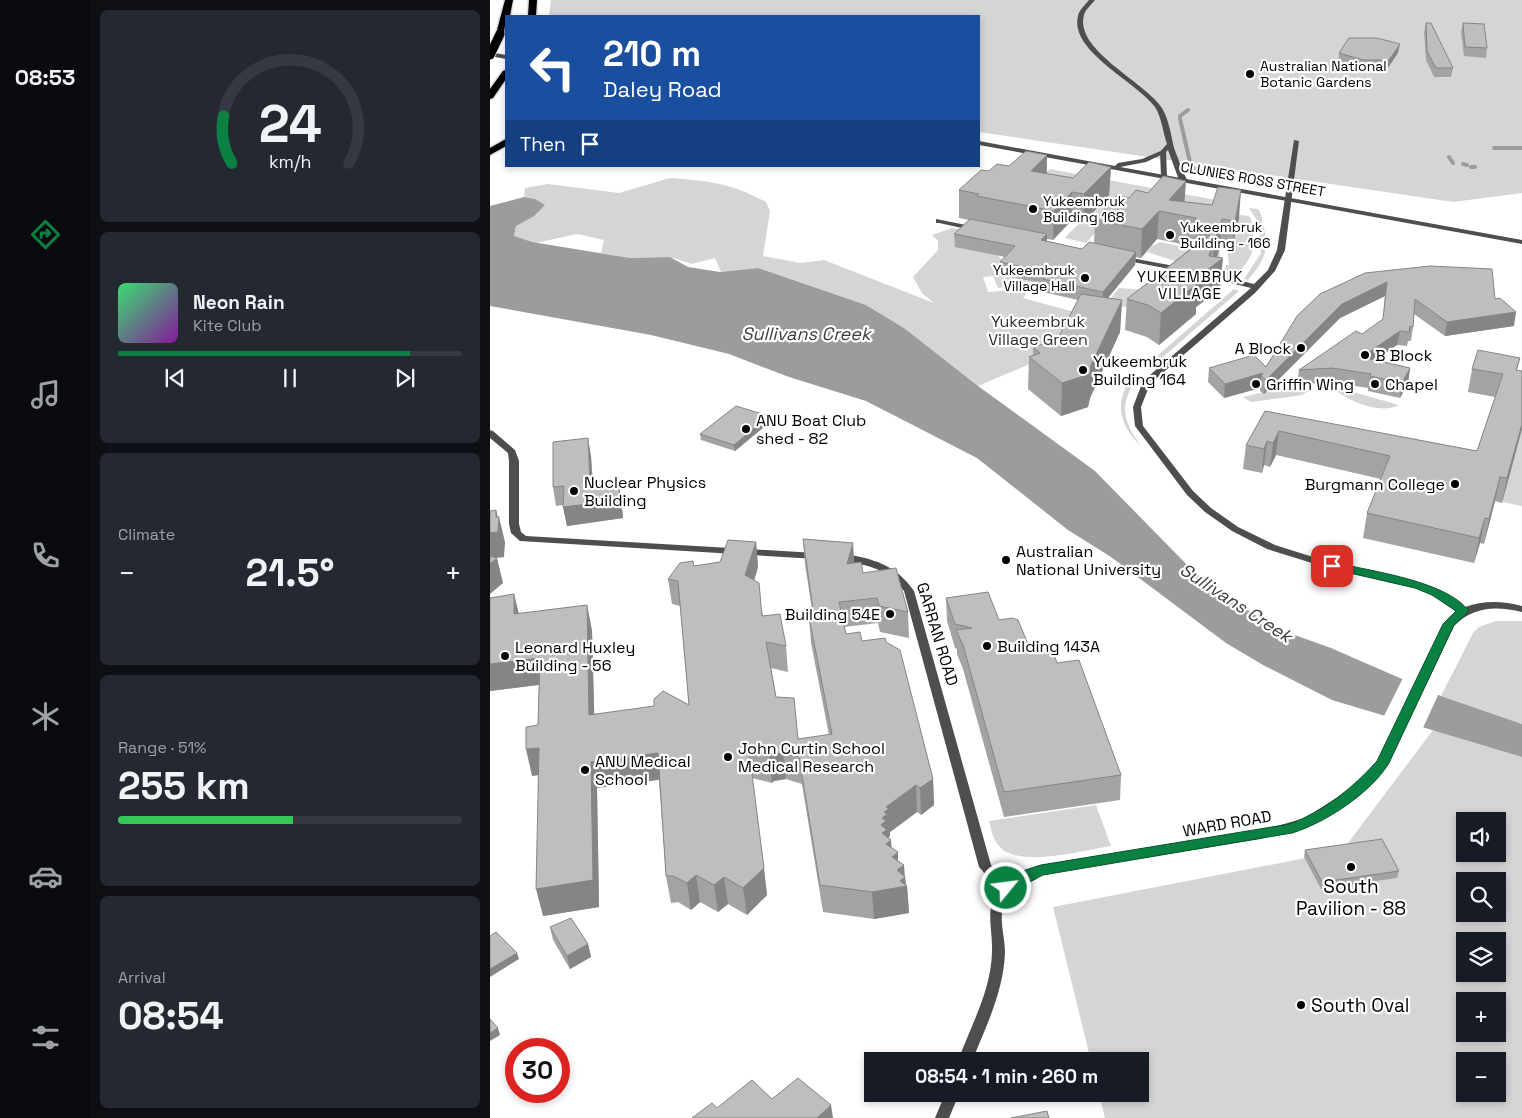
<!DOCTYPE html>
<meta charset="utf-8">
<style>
:root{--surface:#171b24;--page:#242831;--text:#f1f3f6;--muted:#9ea1a6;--line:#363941;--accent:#0b8043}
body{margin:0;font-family:"Space Grotesk",sans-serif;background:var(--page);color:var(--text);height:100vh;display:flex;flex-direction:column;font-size:19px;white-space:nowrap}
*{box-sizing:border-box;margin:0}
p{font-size:16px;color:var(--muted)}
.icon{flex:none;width:28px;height:28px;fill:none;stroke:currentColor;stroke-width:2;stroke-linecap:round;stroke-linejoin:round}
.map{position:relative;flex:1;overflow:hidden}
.details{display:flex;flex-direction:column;gap:10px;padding:10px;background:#0d0f14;width:400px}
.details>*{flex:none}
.hud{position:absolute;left:15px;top:15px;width:475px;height:152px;border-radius:0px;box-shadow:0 2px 8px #0003;background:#1a4fa0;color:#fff;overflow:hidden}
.controls{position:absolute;left:966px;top:812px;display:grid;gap:10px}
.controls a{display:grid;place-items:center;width:50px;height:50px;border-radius:0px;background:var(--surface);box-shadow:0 2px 8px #0003;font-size:25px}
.speed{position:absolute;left:15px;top:1038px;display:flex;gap:10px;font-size:25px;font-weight:700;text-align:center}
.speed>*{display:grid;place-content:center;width:65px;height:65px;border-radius:50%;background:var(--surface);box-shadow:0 2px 8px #0003;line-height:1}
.speed .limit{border:8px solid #d22;background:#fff;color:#111}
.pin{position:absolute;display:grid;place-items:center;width:42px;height:42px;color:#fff;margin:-21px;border-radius:10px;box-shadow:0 2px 8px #0006}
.me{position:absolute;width:55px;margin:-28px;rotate:61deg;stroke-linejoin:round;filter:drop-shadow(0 0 4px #0008)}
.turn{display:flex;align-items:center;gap:18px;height:105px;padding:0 15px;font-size:22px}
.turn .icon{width:65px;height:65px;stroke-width:2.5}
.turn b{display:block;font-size:35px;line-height:42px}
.then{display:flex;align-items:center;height:48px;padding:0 15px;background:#0003;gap:10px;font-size:19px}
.big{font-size:38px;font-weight:600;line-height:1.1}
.details .widget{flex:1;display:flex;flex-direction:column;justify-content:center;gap:8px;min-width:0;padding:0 18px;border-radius:8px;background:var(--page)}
.details .dial{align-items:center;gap:0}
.dial svg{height:130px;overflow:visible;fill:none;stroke:var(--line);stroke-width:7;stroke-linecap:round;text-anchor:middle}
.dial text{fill:var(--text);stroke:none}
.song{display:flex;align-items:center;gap:15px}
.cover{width:60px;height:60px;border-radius:8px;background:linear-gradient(135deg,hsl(140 70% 55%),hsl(290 70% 35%))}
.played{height:5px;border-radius:2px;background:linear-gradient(90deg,var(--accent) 85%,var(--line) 85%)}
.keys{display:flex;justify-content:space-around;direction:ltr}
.heat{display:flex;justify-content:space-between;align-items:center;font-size:28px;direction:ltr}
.charge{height:8px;border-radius:4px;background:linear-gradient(90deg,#34c759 51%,var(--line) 0)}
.trip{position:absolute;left:374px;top:1052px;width:285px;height:50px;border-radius:0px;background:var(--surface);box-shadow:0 2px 8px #0003;font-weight:600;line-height:50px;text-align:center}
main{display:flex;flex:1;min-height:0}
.menu{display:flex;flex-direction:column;width:90px;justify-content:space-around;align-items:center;background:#090b0e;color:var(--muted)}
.menu .icon{width:35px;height:35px}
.menu .active{color:var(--accent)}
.menu b{font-size:22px;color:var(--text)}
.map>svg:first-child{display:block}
.green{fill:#d5d5d5;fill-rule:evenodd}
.water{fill:#9c9c9c}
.pier{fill:#fff}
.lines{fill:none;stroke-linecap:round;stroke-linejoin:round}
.stream{stroke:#9c9c9c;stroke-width:4}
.motorway-casing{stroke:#dbdbdb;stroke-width:3}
.minor{fill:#4e4e4e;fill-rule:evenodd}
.tertiary{fill:#4e4e4e;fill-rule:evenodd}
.motorway{fill:#000;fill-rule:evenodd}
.motorway-bridge-casing{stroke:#dbdbdb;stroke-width:11;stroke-linecap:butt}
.motorway-bridge{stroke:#000;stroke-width:9}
.wall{fill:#a3a3a3}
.shaded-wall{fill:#858585}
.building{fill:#bebebe;stroke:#858585}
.route{fill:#0b8043;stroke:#07532c}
.poi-dot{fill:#000;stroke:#fff;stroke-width:2}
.labels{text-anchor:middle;stroke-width:4.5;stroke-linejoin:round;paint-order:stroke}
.far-poi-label{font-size:14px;fill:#000;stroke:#fff;text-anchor:start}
.far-street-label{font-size:14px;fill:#000;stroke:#fff}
.far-neighbourhood-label{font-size:15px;letter-spacing:1px;fill:#000;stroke:#fff}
.park-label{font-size:16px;fill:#2c2c2c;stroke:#fff}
.poi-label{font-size:16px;fill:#000;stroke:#fff;text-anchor:start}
.street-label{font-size:16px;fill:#000;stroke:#fff}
.water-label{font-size:18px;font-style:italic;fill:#3d3d3d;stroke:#fff}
.near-poi-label{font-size:19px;fill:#000;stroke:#fff}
</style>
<main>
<nav class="menu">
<b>08:53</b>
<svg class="icon active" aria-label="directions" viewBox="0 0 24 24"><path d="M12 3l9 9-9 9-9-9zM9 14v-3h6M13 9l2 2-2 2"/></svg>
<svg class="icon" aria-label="music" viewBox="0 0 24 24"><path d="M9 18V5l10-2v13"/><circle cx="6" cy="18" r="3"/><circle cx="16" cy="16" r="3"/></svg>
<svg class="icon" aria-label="phone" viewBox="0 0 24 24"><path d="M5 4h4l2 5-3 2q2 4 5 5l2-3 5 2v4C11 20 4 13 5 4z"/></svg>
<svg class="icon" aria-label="climate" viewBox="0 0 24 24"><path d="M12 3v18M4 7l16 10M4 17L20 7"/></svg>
<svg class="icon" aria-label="car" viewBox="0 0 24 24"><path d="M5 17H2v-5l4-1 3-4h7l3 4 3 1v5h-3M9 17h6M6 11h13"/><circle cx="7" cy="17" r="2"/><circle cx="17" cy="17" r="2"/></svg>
<svg class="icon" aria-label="filters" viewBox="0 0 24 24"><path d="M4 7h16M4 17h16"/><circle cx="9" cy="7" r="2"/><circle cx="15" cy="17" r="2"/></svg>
</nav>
<section class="details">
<div class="widget dial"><svg viewBox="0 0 100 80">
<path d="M14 69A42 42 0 1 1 86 69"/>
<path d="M14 69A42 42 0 0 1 9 40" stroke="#0b8043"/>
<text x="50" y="56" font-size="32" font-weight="700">24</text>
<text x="50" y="72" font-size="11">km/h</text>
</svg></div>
<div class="widget">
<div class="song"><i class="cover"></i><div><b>Neon Rain</b><p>Kite Club</p></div></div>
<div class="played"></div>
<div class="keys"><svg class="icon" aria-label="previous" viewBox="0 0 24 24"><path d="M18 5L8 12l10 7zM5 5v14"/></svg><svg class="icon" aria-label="pause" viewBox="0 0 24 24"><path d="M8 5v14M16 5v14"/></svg><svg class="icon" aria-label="next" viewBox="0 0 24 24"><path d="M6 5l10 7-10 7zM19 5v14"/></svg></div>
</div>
<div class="widget"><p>Climate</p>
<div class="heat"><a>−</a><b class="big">21.5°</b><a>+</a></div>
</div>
<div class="widget"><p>Range · 51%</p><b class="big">255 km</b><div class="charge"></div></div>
<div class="widget"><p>Arrival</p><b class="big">08:54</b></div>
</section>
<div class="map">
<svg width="1032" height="1118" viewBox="0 0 1032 1118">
<rect width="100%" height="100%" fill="#fff"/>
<path class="green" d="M61,0H1032V193L963,202L489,132V16H59Z
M560,169L731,201L740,214L759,216L761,219C767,247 764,256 745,277L730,274L729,272L735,269L736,265H739L737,249H742L748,218L620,216L596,243L575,238C588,222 606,212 619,195L554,174Z
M180,178C219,181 241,183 276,202L280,211L273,256L310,263L334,260L444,303L432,293L423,277L448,250V241L442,235L462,228L481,232L518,265L510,275L542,282L508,288L503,276L493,277L498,292L522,290L538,291L533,298L588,313L560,369L547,361L488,386L414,328L376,305L283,273L268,268L231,272L225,258L202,264L180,257L140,258L111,253L114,240L87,234L41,244L24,236L26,226L45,199L34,197L35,188L58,184L129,193Z
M759,208L768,209C772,214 772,221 774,228C779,253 774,260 758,280L754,279L771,253L768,222Z
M670,242L703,249L723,265L728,253H730V266L710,269L657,252L662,246Z
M629,288L655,290L648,309L616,304Z
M744,289L749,291L672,358L667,356Z
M639,381L644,382C629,409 634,422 651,446C631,427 624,406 639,381Z
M817,388L820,389L813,395L761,402L753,397L774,392Z
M844,389L856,390L909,405C890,415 859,401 844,389Z
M1032,429V506L1012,502Z
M1006,621H1032V724L951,696L983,633L989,627Z
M943,730L1032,757V1118H615L609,1094H650V1061H601L563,907L852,851ZM975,821H1008V854H975ZM975,881H1008V914H975ZM975,941H1008V974H975ZM975,1001H1008V1034H975ZM975,1061H1008V1094H975Z
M606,805L621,846C594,850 528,869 509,846C503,840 501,829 499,821Z"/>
<path class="water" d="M34,197L45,199L55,205L44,216L26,226L24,236L42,242L140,258L180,257L198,267L230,272L268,268L376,305L414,328L488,386L605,471L704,572L740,599L788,629L841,648L951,696L1032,724V757L842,700L773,665L736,643L621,557L578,530L487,458L376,401L299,377L239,354L161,335L0,306V206Z"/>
<path class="pier" d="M913,678L949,693L932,730L893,718Z"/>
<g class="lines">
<path class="stream" d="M690,116L698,110
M690,119L700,162L704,168L719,174
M1004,148H1032
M959,157L963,163
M973,164L977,165
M981,167H985"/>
<defs>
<path id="motorway" d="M15,0H23L20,16H16L14,34L10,37L6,34Z
M39,0H47L46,16H38Z
M16,70V79L3,98L0,99V89L13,71Z
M16,139V146L0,155V148Z"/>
</defs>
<use href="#motorway" class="motorway-casing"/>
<path class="minor" d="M599,0H605C602,4 595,10 594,15C584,50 655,82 672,108C679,120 681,135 684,148C688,159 692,169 697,180L695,181L689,180L678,150L676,152L677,176L674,178L671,176L670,152L677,144C673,133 672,118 665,107C647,82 579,51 588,16C589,10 596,4 599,0Z
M804,140L809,141L795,250L785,271L765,293L660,384L651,407L653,426L703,491L721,508L748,527L785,545L845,564L929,583L950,590L975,607C994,600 1013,601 1032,606V612C1006,606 984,606 964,626L897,766L870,794L823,824L770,839L553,874C540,880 523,886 516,899C507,914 515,936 515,952C514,990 496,1027 482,1061H468C481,1025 501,991 502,952C503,928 494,910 509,889L489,867L414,591C396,565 374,566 346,559L345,557L346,555C353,553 359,555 366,556C391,561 410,570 424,591L501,865L518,882L525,877L551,865L770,831L815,818L862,788L888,761L954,624L967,612L942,594L926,588L838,568L777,549L742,531L715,512L697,495L645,426L643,407L653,381L761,288L716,277V273H719L764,284L778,270L787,250Z
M446,219L486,227L490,229L486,231L449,223H446Z
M630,256L690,267L694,269L690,271L633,260L629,258Z
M0,430L3,431L25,450L29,461V524L31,532L36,536L326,553L331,556L326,559L30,541L21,533L19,524V461L18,453L0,438Z
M455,1094H469L459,1118H445Z"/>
<path class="tertiary" d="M0,52L16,55V59L0,56Z
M489,141L625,166L628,163L652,159L673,150L676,152L675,153L656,162L630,167L1032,240V244L489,145Z"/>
<use href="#motorway" class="motorway"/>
<defs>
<path id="motorway-bridge" d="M0,55L10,34"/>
</defs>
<use href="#motorway-bridge" class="motorway-bridge-casing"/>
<use href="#motorway-bridge" class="motorway-bridge"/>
</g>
<path class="wall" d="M936,23L963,68L961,77H944L936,60L934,32Z
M973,23L997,48L996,58L974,56L971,32Z
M849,53H908L897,69L872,70L848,62Z
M557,155V174L583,178L621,167L619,195L593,223L581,221L563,240L557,239V241L592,249L604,244L605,220L639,198L694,202L749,218L742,249L730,248L727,257L730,289L706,307V314L669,345L657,337L635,330L637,299L700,249L701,246L667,239L651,258L646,257L645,265L618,298L632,300L630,332L600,398L598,407L571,416L538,389L539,357L543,355V347L565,344L588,300L553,292V285H550V283L510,275V262L515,257L465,247L464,234L479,220L469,218V190L499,171L519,166Z
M875,273L1005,299L1024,326L955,336L924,314L923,327L921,341H918L917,346L907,345L886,360L920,368L918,383L910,398L878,391V388L840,382L807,385L809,370L872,334L893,320L895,296L850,318L774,394L770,391V388L734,398L718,382L719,368L776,367Z
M1030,358L1027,370L1032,371V429L1012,503L1005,501L994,544L990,543L984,563L873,538L877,513L891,479L786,455L780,467L774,465L772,473L753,469L756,445L775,411L987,451L1005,397L978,392L982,369Z
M279,416L280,422L245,451L211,440L210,434Z
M101,456L103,483L128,480L131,498L133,518L77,526L73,505L66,506L63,487Z
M313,539L363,543L364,563L373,573L418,612L419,638L390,632L388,623L354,627L356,634L372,641L443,779L444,805L431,815L427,812L400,832V835L399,837V838L401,840V848L408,861L414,865L416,885L417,886L419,913L384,919L333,912L312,784L296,779L284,781L282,783L262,778L277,895L257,915L238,904L228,912L210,902L201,910L188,902L181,903L176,876L169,780L107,788L109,907L53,916L48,775L42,776L48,725L49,685L0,691L24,594L29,614L97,605L102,631L104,714L199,705L190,606L182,604L178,579L204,566L230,562L266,542L268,567L264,581L273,616L296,646L298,672L281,668L286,697L308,739L339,735L321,643L319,617L323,616L315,564Z
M456,598L509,620L540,649L567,663L631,775L630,800L514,817L473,669L467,654V649L465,648L457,621Z
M815,850L909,871L907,878L831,889L814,857Z
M60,927L98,944L101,957L80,969L63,940Z"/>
<path class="shaded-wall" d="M910,44L908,53L897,69L899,60Z
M557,155L556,183L541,171Z
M621,167L619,195L593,223L594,194Z
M696,181L694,209L679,200Z
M751,190L749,218L742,249L745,221Z
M582,192L581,221L563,240L564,211Z
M669,211L667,239L651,258L652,229Z
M732,219L730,248L724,265L733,258L730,289L706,307V314L669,345L671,313L701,282L719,256L721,249L720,268L722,266L724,243Z
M557,234V247L551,240Z
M646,252L645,265L612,305L613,292Z
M897,282L895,296L850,318L774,394L776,380L852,304Z
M632,300L630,332L600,398L598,407L571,416L572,383L601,365Z
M1026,312L1024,326L955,336L957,322Z
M910,331L907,345L870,371L872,357Z
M920,368L918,383L910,398L912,383Z
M773,373L771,376L770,388L734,398L735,384Z
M279,416L280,422L245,451L244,445Z
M1032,424V429L1012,503L1017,478Z
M789,431L786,455L780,467L783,443Z
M98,438L101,456L103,501L100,483Z
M777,441L774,465L772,473L774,449Z
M1010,477L1005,501L994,544L999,519Z
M128,480L131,498L133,518L77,526L73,507Z
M6,510L9,522V517L15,542L14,557L7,558L13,583L0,594V533L6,517Z
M995,518L990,543L984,563L989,538Z
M266,542L268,567L258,601L255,575Z
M363,543L364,568L357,564Z
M24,594L30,620L24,614Z
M97,605L102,631L105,741L99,715Z
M50,658L55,684L0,691V664Z
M49,748L55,774L42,776L36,749Z
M168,753L172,779L107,788L109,907L53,916L46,889L101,762Z
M293,753L296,779L284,781L282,783L279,757L281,754Z
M443,779L444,805L431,815L430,788Z
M426,785L427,812L400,832V835L399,837V841L401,840L403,867L398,871L391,825L394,812L396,807Z
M408,852V869L414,865V877H415L416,886H417L419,913L384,919L382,892L402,857Z
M274,868L277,895L257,915L253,888Z
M206,875L210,902L201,910L197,883Z
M234,877L238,904L228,912L224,885Z
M98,944L101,957L80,969L77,956Z
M27,953L29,959L0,977V969Z
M8,1028L10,1035L0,1041V1033Z
M341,1105L343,1118H327Z"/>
<path class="building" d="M936,23H941L963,68H946L937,51Z
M973,23L994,24L997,48L975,47Z
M859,38H887L910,44L899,60H873L849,53Z
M536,151L557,155L541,171L583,178L599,162L621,167L594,194L582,192L564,211L487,196L489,194L469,190L491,170L499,171L507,164L519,166Z
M673,176L696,181L679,200L722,205L728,187L751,190L745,221L732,219L724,243L713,241L720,235L702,233L706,218L669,211L652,229L605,220L627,195L639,198L646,190L658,193Z
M480,219L557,234L551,240L592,249L599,242L646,252L613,292L553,279L558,273L550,272L551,271L510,262L525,246L464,234Z
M705,246L721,249L719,256L733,258L701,282L708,283L671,313L658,305L637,299Z
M940,266L1002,269L1005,299L1010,298L1026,312L957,322L925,299L923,327L920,326L919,332L910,331L872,357L920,368L912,383L880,376L881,374L842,368L809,370L866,331L872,334L893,319L897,282L852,304L776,380L771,376L773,373L735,384L719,368L764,355L776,367L807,316L830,294L875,273Z
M591,294L632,300L601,365L600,374L572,383L539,357L550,353L543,347L557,343L565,344Z
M988,350L1030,358L1026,370L1032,371V424L1017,478L1010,477L999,519L995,518L989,538L877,513L900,456L789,431L783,443L777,441L774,449L756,445L775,411L987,451L1013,374L982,369Z
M246,406L279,416L244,445L210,434Z
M98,438L100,483L128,480L130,500L73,507L74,486L63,487V442Z
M6,510V517H9L8,532L0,533V511Z
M313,539L363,543L357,564L371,562L373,573L406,568L418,612L389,606L387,598L349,602L356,634L370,632L372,641L395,638L396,642L410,650L443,779L430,788L426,785L396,807L399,809L394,812L397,814L392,818L396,821L391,825L397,830L392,833L401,840L396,844L408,852L402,857L414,865L407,870L415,877L410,881L417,886L382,892L330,885L309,757L293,753L281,754L279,757L259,751L274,868L253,888L234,877L224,885L206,875L197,883L183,876H176L168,753L101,762L103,880L46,889L49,748L36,749V727L48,725L50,658L0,664V598L24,594V614L97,605L99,715L164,706V699L173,691L199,705L188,581L178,579L190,563L203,561L204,566L230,562L238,540L266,542L255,575L269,583L272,616L290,614L296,646L276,642L286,697L304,698L308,739L342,734L319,617L324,616Z
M0,556L7,558L0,564Z
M498,592L509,620L522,618L528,620L540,649L561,646L567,663L589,660L631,775L514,792L473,645L466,630L482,628L465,624L456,598Z
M892,839L909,871L832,882L815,850Z
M81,918L98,944L77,956L60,927Z
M6,932L27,953L0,969V936Z
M0,1019L8,1028L0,1033Z
M308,1078L341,1105L327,1118H202L222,1103L227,1108L262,1080L282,1099Z
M557,1111L559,1118H521Z"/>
<path class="route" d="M842,562C879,571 955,580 979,611L964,625L899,763C881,793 835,823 802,833L553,875C543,880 519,895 511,892L509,888C516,875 538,869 551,865L800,824C834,811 863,788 887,761L953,624L966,611L942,595L925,588L838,568V563Z"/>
<g class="poi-dot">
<circle cx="760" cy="74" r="5"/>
<circle cx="543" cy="209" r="5"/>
<circle cx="680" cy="235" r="5"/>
<circle cx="595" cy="278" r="5"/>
<circle cx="811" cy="348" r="5"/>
<circle cx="875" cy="355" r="5"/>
<circle cx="593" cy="370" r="5"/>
<circle cx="766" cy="384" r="5"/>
<circle cx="885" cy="384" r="5"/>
<circle cx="256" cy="429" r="5"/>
<circle cx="965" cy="484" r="5"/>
<circle cx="84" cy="491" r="5"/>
<circle cx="516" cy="560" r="5"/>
<circle cx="400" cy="614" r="5"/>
<circle cx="497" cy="646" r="5"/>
<circle cx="15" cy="656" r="5"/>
<circle cx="238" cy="757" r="5"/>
<circle cx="95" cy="770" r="5"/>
<circle cx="861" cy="867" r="5"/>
<circle cx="811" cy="1005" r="5"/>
</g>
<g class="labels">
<g class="far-poi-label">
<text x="770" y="71">Australian National<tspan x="770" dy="16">Botanic Gardens</tspan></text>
<text x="553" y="206">Yukeembruk<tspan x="553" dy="16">Building 168</tspan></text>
<text x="690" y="232">Yukeembruk<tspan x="690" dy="16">Building - 166</tspan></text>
<text x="585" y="275" text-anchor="end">Yukeembruk<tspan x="585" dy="16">Village Hall</tspan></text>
</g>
<g class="far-street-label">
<text transform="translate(763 179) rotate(10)" y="5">CLUNIES ROSS STREET</text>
</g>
<g class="far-neighbourhood-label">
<text x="700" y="282">YUKEEMBRUK<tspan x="700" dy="17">VILLAGE</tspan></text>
</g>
<g class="park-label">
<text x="548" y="327">Yukeembruk<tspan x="548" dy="18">Village Green</tspan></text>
</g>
<g class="poi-label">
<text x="801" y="354" text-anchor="end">A Block</text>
<text x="885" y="361">B Block</text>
<text x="603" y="367">Yukeembruk<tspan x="603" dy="18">Building 164</tspan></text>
<text x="776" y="390">Griffin Wing</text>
<text x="895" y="390">Chapel</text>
<text x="266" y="426">ANU Boat Club<tspan x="266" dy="18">shed - 82</tspan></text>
<text x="94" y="488">Nuclear Physics<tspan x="94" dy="18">Building</tspan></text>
<text x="955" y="490" text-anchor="end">Burgmann College</text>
<text x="526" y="557">Australian<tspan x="526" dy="18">National University</tspan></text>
<text x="390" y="620" text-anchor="end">Building 54E</text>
<text x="507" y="652">Building 143A</text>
<text x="25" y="653">Leonard Huxley<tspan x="25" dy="18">Building - 56</tspan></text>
<text x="248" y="754">John Curtin School<tspan x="248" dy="18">Medical Research</tspan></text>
<text x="105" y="767">ANU Medical<tspan x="105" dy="18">School</tspan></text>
</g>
<g class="street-label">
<text transform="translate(448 634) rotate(73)" y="6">GARRAN ROAD</text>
<text transform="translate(737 823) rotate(-10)" y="6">WARD ROAD</text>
</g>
<g class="water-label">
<text x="316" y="340">Sullivans Creek</text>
<text transform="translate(746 603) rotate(33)" y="6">Sullivans Creek</text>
</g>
<g class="near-poi-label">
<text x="861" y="893">South<tspan x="861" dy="22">Pavilion - 88</tspan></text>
<text x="821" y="1012" text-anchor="start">South Oval</text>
</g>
</g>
</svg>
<div class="controls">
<a><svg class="icon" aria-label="sound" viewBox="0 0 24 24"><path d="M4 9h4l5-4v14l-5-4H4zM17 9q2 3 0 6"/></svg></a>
<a><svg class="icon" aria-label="search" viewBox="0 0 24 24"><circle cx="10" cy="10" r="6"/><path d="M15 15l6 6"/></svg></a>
<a><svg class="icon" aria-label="layers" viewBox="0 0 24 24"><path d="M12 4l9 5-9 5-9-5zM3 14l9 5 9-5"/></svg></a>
<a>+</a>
<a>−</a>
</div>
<div class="speed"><div class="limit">30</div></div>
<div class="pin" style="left:842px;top:566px;background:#d93025"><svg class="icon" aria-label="arrive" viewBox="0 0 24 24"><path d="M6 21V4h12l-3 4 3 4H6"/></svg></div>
<svg class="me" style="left:516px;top:888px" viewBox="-20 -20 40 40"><circle r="17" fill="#0b8043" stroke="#fff" stroke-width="3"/><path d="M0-11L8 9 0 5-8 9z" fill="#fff"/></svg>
<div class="trip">08:54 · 1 min · 260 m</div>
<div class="hud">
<div class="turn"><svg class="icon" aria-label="left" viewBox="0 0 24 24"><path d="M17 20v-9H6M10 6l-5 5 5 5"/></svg><div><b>210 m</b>Daley Road</div></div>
<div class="then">Then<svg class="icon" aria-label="arrive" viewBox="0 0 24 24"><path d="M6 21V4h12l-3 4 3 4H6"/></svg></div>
</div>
</div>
</main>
